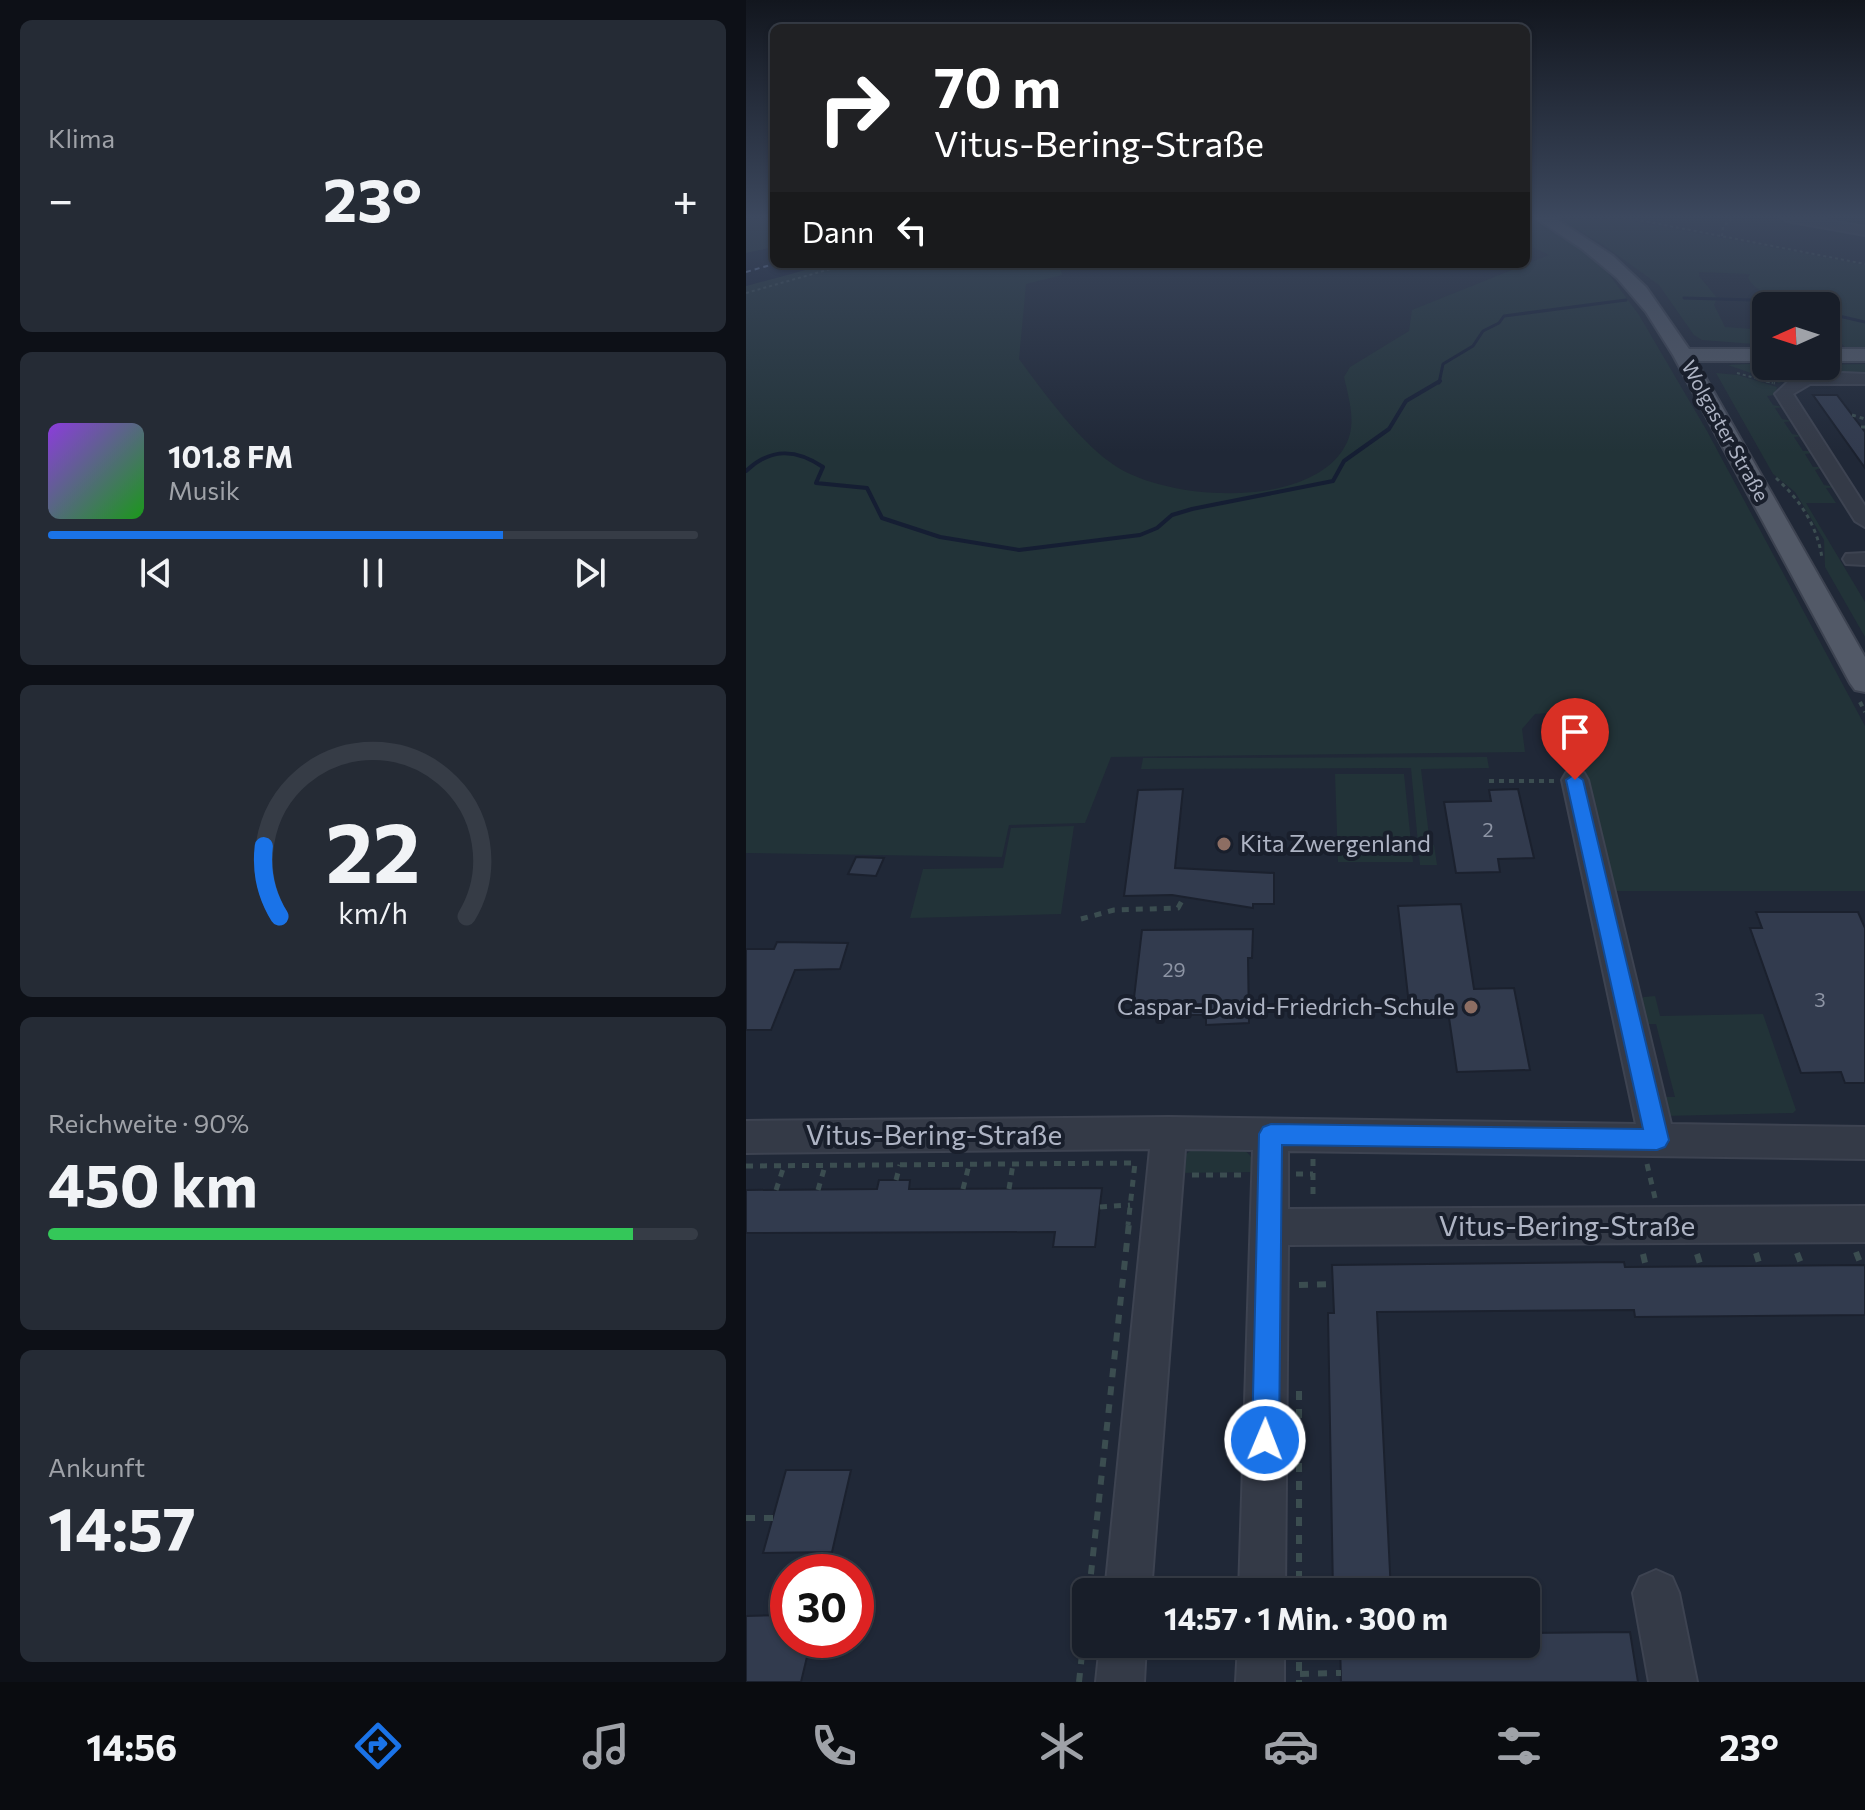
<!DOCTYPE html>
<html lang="de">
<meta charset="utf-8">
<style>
:root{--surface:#181e29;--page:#252b35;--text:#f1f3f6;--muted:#9fa2a8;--line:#363c46;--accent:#1a73e8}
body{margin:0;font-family:Commissioner,sans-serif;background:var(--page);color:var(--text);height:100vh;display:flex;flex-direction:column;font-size:30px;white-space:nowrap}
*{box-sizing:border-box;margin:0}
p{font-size:26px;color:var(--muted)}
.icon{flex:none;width:44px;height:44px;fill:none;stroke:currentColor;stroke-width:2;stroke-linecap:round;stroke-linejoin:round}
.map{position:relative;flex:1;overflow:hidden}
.sheet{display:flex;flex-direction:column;gap:20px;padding:20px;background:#0d1017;width:746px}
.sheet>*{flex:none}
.guide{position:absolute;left:24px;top:24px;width:760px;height:244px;border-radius:12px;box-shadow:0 2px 6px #0004,0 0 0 2px var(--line);background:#202124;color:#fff;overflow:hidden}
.needle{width:52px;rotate:267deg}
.fabs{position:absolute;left:1006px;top:292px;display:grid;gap:16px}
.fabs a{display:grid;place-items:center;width:88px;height:88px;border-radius:12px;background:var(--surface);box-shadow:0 2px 6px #0004,0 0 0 2px var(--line);font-size:40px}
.speed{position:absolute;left:24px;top:1554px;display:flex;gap:16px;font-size:40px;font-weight:700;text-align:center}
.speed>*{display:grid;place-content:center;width:104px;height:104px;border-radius:50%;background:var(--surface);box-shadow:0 2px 6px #0004,0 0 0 2px var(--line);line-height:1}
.speed .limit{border:12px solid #d22;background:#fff;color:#111}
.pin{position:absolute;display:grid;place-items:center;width:68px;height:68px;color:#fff;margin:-82px -34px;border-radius:50% 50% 50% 0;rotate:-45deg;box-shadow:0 0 8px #0007}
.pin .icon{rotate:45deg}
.me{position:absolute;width:88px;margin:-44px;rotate:1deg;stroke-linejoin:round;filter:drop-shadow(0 0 6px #0008)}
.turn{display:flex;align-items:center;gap:28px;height:168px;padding:0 32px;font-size:36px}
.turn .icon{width:104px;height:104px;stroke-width:2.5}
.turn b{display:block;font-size:56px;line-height:68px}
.then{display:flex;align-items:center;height:76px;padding:0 32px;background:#0003;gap:16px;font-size:30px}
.big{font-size:60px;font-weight:700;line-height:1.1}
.sheet .card{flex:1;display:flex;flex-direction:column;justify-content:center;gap:12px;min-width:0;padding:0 28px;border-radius:12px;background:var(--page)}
.sheet .dial{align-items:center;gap:0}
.dial svg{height:208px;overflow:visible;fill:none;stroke:var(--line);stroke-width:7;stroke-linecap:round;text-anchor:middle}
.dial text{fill:var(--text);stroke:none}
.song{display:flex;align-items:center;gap:24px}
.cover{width:96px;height:96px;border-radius:12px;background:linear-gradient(135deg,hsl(270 70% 55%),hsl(120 70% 35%))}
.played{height:8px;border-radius:4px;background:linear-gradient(90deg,var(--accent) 70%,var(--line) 70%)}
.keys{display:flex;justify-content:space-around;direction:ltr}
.heat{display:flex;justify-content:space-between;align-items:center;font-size:44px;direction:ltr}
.charge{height:12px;border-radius:6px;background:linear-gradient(90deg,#34c759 90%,var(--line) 0)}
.trip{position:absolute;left:326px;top:1578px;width:468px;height:80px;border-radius:12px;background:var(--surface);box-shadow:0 2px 6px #0004,0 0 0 2px var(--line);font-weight:700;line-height:80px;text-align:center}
.dock{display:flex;height:128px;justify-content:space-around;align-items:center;background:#0a0c10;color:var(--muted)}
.dock .icon{width:56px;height:56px}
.dock .active{color:var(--accent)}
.dock b{font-size:36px;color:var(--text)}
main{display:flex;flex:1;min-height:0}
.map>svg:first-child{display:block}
.green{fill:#223338}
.water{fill:#151e33}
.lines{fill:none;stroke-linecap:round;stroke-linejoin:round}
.stream-far1{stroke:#151e33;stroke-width:3}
.stream{stroke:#151e33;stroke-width:4}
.ferry{stroke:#677ba3;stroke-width:2;stroke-dasharray:5 4;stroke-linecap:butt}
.building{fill:#323b4e;stroke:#1b212e;stroke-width:2}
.minor-casing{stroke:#3d4351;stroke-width:4}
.major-casing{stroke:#3d4351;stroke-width:4}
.path-far4{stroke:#3b4d50;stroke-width:2;stroke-dasharray:3 3;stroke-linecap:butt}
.path-far3{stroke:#3b4d50;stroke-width:3;stroke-dasharray:4 4;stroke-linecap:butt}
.path-far2{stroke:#3b4d50;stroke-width:4;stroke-dasharray:5 5;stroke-linecap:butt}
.path-far1{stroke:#3b4d50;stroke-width:5;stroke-dasharray:7 7;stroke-linecap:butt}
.path{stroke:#3b4d50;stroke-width:6;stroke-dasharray:9 9;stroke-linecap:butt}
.minor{fill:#343a47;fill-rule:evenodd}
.major{fill:#525967;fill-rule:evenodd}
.route{fill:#1a73e8;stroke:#114b97;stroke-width:2}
.education-dot{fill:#8d6e63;stroke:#191f2c;stroke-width:3}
.labels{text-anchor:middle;stroke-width:8;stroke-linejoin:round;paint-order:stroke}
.far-street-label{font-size:20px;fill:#aeb4c4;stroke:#191f2c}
.number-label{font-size:20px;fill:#8d94a4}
.poi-label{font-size:24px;fill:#aeb4c4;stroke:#191f2c;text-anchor:start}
.near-street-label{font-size:28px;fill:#aeb4c4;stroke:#191f2c}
</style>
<main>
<section class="sheet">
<div class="card"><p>Klima</p>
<div class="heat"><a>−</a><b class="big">23°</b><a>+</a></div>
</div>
<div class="card">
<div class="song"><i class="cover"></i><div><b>101.8 FM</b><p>Musik</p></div></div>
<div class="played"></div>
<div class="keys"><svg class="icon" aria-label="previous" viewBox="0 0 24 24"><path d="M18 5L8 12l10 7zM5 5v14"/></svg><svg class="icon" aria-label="pause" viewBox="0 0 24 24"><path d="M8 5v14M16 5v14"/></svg><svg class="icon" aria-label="next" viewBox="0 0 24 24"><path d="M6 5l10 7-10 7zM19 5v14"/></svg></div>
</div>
<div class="card dial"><svg viewBox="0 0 100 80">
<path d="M14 69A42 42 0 1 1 86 69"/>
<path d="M14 69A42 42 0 0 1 8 42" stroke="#1a73e8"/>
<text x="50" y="56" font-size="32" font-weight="700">22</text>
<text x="50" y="72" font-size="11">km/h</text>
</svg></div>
<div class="card"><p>Reichweite · 90%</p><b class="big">450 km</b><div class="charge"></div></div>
<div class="card"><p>Ankunft</p><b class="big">14:57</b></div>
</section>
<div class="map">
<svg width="1119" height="1682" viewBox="0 0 1119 1682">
<rect width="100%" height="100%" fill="#202837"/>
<path class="green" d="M0,217H28V247L0,253Z
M780,217L842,252L859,269L893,315L961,431L1119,726V891H863L837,781L842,759L829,725L813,712L789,714L776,729L779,752L365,757L339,823L263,825L256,857L0,853V286L81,264H278L289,268L293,265L290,264H313L316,275L280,284L273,359C298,393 335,444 371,467C425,501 561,509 598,448C612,426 603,400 598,377L604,367L663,331L666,310L803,255L780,244Z
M810,217H864L1119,265V348H1100L1080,328V306C1055,306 1016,302 1002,278L1004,274L953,272V276L971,298L968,305L979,327L1020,330V345L956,340L948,335L913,285L856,244Z
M1020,363V366L1119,364V375L1114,372H1090L1088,376L1085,372H1061L1033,383L982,365Z
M970,373L992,375L1031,387L1029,395L1021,396L1027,405L1037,407L1029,408L1036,419L1047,421L1038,422L1046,434L1057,436L1048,437L1057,451H1066L1068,453L1059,454L1067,467H1077L1069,470L1078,485L1090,487L1080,488L1090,503H1060L1119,602V637L1079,567L1078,540L1049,492L1027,474Z
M741,757L743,768L675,769L684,844L688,845L691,865H674L665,768L395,769L397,758Z
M589,774H658L667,862H592Z
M328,826L315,914L164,918L177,869L257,868L265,828Z
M909,996L914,1016L1017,1014L1050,1110L1047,1113L918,1116L914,1097H929L910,1024H895L890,1003L898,997Z
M452,1146C480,1147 504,1139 511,1172L428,1173L437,1156Z"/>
<path class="water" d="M28,247V264H81L0,286V253Z"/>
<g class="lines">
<path class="stream-far1" d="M938,298L1007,300L1041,306
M1080,313L1119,322
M693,383L697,364L727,346L737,331L753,323L758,316L880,300"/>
<path class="stream" d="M0,471C24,448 49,448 77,467L70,483L121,488L136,518L194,537L273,550L394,535L411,528L426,515L446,509L587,481L598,461L643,429L660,401L694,381"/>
<path class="ferry" d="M0,272L28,264"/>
</g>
<path class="building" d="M1067,395H1091L1119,432V468Z
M437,789L429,868L528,873V904H507V908L426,895L378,896L392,790Z
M772,789L788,858L752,859L754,872L710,873L698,802L745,801L743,790Z
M110,857L138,858L130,876L102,874Z
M715,904L728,989L768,988L784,1070L711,1072L701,1004L663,1005L652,906Z
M1010,912H1112L1119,928V1083H1099L1095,1072L1055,1073L1004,928H1016Z
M507,929L506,958H502L503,1023L460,1025V1015H386L396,930Z
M31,942L102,943L94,969L49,970L25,1030H0V949H28Z
M133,1180H164L163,1189L356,1188L349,1247H307L309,1232L0,1233V1190L131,1189Z
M878,1262L879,1267L1119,1265V1315L889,1317L888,1310L631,1312L645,1592H587L582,1313H588L586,1265Z
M40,1470H105L86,1552L17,1553Z
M42,1615V1640H65L55,1682H0V1616Z
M884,1632L892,1682H595L594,1644H780V1633Z"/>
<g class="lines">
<defs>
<path id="minor" d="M1034,217H1063L1119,227V235L1041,221Z
M1074,372L1119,374V384H1064L1047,394L1119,506V527L1109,521L1029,394L1046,378Z
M1119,553V565L1100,564L1097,559L1100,554Z
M829,771L838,773L842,780L925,1124L1119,1127V1159L542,1151V1209L1119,1206V1242L542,1245L539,1592H493L507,1150L439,1149L405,1592H359L404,1149L0,1153V1121L423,1117L890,1124L816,780L820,773Z
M910,1570L926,1577L933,1593L951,1682H903L887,1593L894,1577Z
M354,1644H400L398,1682H350Z
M492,1644H538V1682H490Z"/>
<path id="major" d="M788,217H807L867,256L900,287L943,349H1020V361H950L1119,657V692L1109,690L1104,683L927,355L900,312L871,278L836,249Z
M1080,349H1119V361H1080Z"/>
</defs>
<use href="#minor" class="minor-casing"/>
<use href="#major" class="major-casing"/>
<path class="path-far4" d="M877,217L1119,264
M976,236L977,227L987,217
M0,293L102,264
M991,373L1027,383"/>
<path class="path-far3" d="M1020,381L1029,383
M1106,415L1119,419
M1115,427H1119
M1030,478C1054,500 1071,525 1076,558"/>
<path class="path-far2" d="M1114,702L1119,712
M743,781H809"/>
<path class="path-far1" d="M335,919L368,910L432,908L438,897
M567,1159V1199
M901,1164L909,1198
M0,1166L389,1163L382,1225
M550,1174H567
M446,1175H497
M150,1180L154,1165
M217,1189L223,1165
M263,1189L267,1164
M30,1190L38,1166
M72,1190L79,1166
M354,1207L384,1205"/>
<path class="path" d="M1110,1252L1115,1265
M1010,1253L1014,1266
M1051,1253L1056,1266
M897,1254L900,1267
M951,1254L955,1267
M553,1285L587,1284
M553,1391V1592
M0,1518H27
M343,1592L383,1223
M553,1644V1682
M554,1674L595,1673
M333,1682L340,1617"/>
<use href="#minor" class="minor"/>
<use href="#major" class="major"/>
</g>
<linearGradient id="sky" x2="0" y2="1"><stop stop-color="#12161e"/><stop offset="0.48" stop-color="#3c485e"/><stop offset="1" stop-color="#3c485e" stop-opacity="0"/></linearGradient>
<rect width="1119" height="452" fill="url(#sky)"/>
<path class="route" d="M829,774L837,780L923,1140L919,1147L911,1150L536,1145L533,1440L529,1450L519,1454L510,1450L506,1440L513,1134L517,1127L525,1124L897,1129L820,780Z"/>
<g class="education-dot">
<circle cx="478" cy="844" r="8"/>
<circle cx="725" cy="1007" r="8"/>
</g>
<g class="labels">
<g class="far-street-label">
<text transform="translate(979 431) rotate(61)" y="7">Wolgaster Straße</text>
</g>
<g class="number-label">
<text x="742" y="837">2</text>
<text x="428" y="977">29</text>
<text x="1074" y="1007">3</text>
</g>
<g class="poi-label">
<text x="494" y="852">Kita Zwergenland</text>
<text x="709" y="1015" text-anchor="end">Caspar-David-Friedrich-Schule</text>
</g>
<g class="near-street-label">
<text x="188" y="1145">Vitus-Bering-Straße</text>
<text x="821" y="1236">Vitus-Bering-Straße</text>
</g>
</g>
</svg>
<div class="fabs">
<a><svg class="needle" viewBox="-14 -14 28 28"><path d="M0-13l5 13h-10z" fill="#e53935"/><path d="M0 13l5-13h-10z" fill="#9fa2a8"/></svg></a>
</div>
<div class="speed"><div class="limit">30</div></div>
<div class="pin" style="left:829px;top:780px;background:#d93025"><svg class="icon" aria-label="arrive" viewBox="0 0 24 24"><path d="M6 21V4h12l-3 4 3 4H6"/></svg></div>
<svg class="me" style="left:519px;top:1440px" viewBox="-20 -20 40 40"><circle r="17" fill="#1a73e8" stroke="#fff" stroke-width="3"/><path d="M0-11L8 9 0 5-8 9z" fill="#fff"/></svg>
<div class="trip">14:57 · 1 Min. · 300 m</div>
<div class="guide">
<div class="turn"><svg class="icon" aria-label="right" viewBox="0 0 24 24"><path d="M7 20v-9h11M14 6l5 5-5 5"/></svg><div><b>70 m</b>Vitus-Bering-Straße</div></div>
<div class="then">Dann<svg class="icon" aria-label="left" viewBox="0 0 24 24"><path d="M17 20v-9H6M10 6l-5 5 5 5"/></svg></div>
</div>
</div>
</main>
<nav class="dock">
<b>14:56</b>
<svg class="icon active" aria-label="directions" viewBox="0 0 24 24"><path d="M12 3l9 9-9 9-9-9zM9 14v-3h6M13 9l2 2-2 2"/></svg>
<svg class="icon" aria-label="music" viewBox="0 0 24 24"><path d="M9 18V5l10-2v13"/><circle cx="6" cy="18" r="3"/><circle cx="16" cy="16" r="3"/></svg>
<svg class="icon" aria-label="phone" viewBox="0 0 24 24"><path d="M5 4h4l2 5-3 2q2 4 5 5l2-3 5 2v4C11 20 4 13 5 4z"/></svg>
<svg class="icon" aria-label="climate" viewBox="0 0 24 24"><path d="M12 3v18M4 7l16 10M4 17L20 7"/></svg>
<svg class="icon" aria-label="car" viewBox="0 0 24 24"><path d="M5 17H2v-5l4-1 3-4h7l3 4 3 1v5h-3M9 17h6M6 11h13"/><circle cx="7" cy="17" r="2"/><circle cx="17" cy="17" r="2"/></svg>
<svg class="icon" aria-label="filters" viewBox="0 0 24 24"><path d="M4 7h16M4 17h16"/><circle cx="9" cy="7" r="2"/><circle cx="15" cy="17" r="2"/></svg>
<b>23°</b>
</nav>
